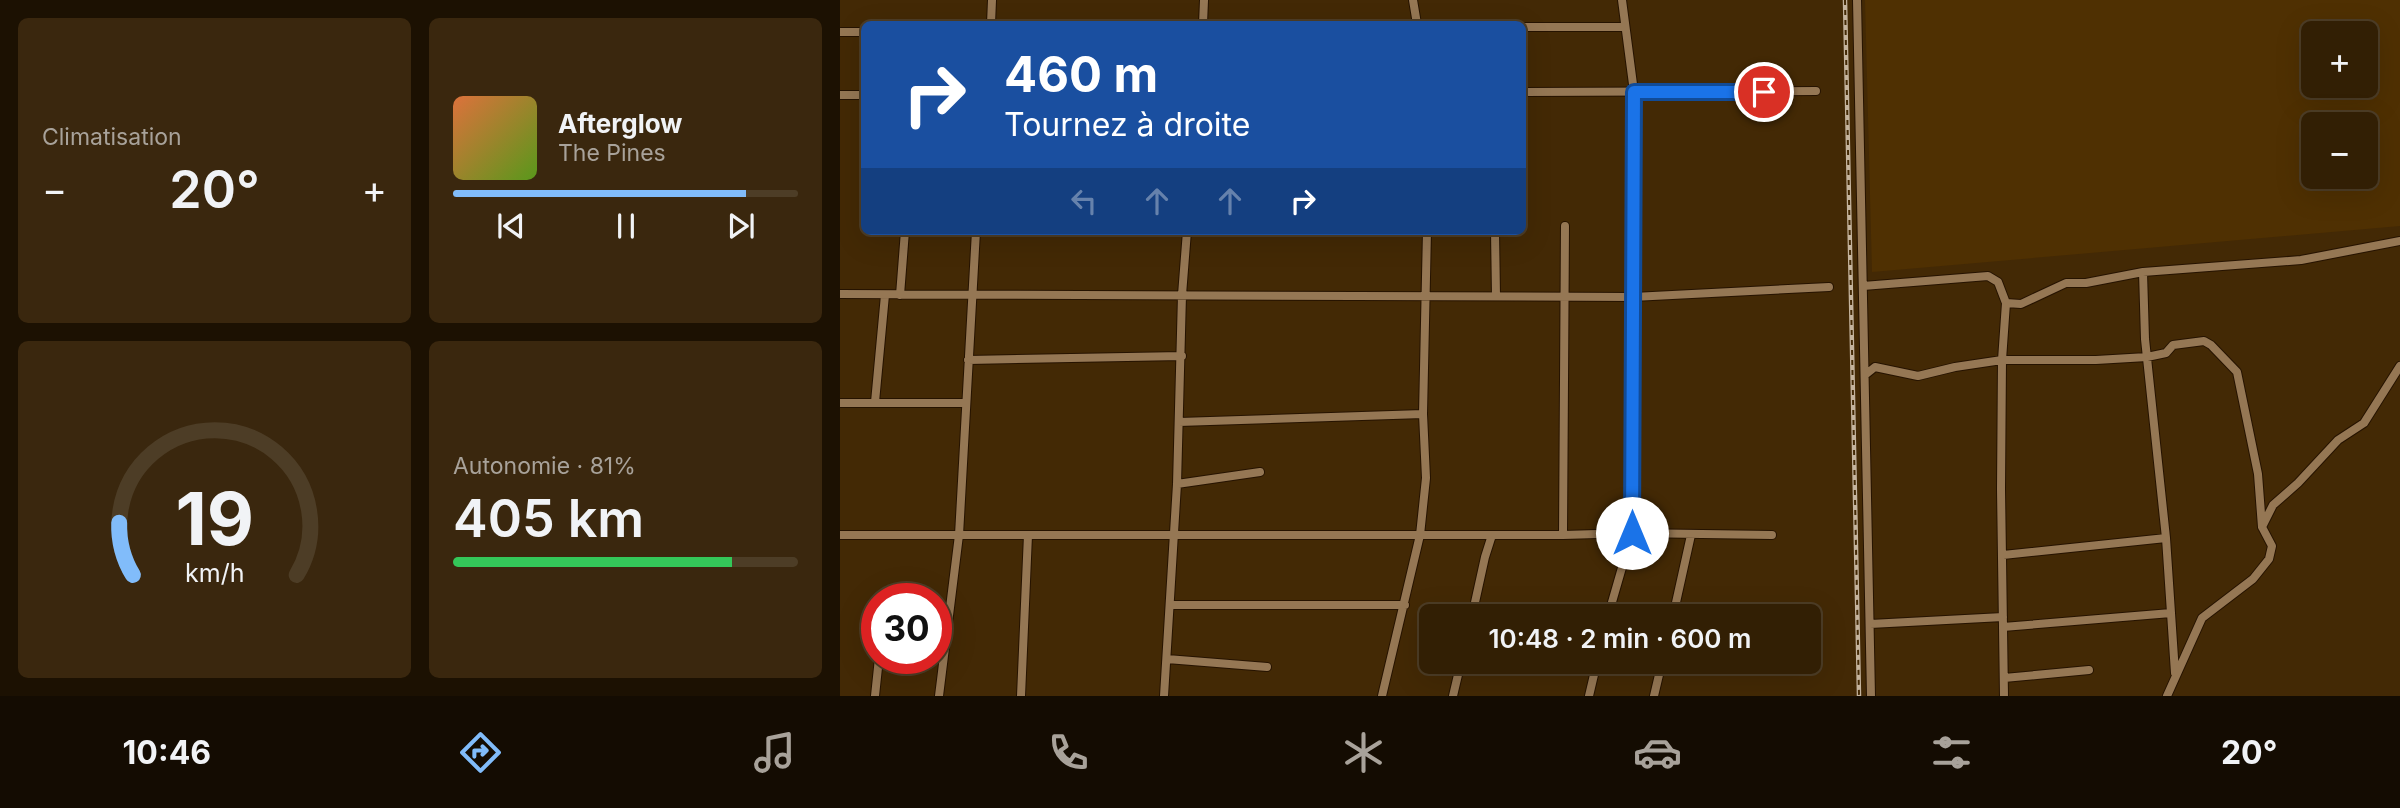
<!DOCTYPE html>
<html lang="fr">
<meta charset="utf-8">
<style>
:root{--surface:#321f04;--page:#3a270e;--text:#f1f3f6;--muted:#a8a29a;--line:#4d3d26;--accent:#81bcfa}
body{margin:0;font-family:Inter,sans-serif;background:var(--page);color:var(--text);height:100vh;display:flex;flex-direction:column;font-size:26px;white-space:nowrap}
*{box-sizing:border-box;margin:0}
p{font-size:23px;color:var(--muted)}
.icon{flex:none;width:38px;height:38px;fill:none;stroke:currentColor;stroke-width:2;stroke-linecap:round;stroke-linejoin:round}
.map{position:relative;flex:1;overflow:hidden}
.drawer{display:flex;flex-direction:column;gap:18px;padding:18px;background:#1c1102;width:840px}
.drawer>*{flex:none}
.banner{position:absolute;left:21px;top:21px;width:665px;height:214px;border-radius:10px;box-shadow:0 7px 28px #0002,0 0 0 2px var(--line);background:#1a4fa0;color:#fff;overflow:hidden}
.buttons{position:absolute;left:1461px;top:21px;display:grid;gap:14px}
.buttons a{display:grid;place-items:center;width:77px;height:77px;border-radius:10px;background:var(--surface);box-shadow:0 7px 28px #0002,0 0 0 2px var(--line);font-size:35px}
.speed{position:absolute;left:21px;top:583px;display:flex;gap:14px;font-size:35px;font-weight:700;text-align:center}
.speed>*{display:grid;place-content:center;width:91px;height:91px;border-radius:50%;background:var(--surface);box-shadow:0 7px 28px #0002,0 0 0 2px var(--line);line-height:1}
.speed .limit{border:10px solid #d22;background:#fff;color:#111}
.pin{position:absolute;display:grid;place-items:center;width:60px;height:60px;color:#fff;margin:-30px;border:4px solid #fff;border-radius:50%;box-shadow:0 2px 7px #0007}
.me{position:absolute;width:77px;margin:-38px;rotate:0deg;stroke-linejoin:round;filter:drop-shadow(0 0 5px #0008)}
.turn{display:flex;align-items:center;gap:24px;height:147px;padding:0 28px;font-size:32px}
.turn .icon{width:91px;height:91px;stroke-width:2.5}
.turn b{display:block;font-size:49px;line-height:60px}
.lanes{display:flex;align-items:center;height:66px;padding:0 28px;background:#0003;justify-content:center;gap:35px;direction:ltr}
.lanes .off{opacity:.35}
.big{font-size:52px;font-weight:600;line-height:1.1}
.drawer .tile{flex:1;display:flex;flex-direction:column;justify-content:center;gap:10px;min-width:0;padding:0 24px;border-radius:10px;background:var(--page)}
.drawer .dial{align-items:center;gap:0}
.dial svg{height:182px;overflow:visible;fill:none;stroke:var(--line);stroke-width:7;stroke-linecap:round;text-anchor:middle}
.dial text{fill:var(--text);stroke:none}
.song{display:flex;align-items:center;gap:21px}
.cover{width:84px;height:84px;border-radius:10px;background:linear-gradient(135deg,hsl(20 70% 55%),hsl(90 70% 35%))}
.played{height:7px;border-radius:4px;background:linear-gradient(90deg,var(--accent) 85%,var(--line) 85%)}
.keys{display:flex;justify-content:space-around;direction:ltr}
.heat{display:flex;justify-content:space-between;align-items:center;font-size:38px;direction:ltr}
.charge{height:10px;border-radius:5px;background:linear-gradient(90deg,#34c759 81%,var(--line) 0)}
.drawer .tiles{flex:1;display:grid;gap:18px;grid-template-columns:repeat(2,1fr)}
.trip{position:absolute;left:579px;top:604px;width:402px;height:70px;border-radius:10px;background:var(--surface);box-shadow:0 7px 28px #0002,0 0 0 2px var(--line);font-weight:600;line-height:70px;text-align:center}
.tabs{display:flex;height:112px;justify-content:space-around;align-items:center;background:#140c02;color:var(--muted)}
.tabs .icon{width:49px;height:49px}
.tabs .active{color:var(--accent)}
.tabs b{font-size:32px;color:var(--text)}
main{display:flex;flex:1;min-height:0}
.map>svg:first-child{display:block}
.built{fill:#4f3002;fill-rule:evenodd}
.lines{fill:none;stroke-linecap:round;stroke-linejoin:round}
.minor-casing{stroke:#261300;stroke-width:10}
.minor{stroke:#957754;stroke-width:8}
.rail-casing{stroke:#c4b39d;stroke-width:4.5}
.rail{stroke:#432905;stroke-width:2;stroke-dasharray:5;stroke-linecap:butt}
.route-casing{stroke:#114b97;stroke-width:18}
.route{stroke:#1a73e8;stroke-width:12}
</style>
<main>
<section class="drawer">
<div class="tiles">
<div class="tile"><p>Climatisation</p>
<div class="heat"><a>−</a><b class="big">20°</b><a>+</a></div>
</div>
<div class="tile">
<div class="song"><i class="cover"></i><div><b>Afterglow</b><p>The Pines</p></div></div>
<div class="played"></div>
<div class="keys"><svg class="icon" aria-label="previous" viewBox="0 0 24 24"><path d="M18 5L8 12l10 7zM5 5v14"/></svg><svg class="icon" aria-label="pause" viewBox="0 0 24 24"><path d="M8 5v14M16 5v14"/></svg><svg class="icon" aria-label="next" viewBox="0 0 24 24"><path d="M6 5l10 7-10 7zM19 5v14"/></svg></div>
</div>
<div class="tile dial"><svg viewBox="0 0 100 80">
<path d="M14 69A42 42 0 1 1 86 69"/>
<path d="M14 69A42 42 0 0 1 8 46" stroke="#81bcfa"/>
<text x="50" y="56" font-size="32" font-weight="700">19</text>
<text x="50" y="72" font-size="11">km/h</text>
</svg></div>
<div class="tile"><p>Autonomie · 81%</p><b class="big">405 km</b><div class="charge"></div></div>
</div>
</section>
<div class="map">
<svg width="1560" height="696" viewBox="0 0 1560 696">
<rect width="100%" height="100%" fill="#432905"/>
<path class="built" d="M1025,0H1560V226L1032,272ZM1474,33H1526V86H1474ZM1474,124H1526V177H1474Z"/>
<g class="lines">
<defs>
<path id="minor" d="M573,0L577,24
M1017,0L1031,696
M151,24L152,0
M363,24L364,0
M682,27H785
M0,32H24
M682,92L976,91
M0,95H24
M655,231L656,296
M1303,272L1305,339L1326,538L1335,673
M1023,286L1148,276L1158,282L1166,303L1162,360L1161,489L1164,696
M0,294L793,297L989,287
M60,295L65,231
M1166,303L1181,304L1226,283H1246L1303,272L1461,260L1560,241
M128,360L342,356
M1025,375L1035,367L1078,376L1115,367L1162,360H1256L1307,357L1326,353L1333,345L1364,341L1371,345L1397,372L1418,474L1422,527
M35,402L45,295
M0,403H126
M339,422L583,414
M337,484L420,472
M0,535H723L792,533L932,535
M723,535L725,226
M1163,555L1326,538
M330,605H565
M632,616L645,557L652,535
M768,616L792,533L794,92L782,0
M833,616L851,535
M1030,624L1163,617
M1163,627L1331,613
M327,659L427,667
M1164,678L1249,670
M35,696L39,658
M99,696L119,535L136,231
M181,696L188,535
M324,696L337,484L342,295L347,231
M542,696L580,535L586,478L583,414L587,231
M613,696L621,662
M749,696L757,662
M814,696L822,662
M1327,696L1362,618L1413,579L1429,559L1432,546L1422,527L1433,505L1458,483L1498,440L1524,423L1560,366"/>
</defs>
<use href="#minor" class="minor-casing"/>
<use href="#minor" class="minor"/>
<defs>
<path id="rail" d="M1005,0L1019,696"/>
</defs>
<use href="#rail" class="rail-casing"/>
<use href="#rail" class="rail"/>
</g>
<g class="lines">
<defs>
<path id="route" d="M792,533L794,92H924"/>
</defs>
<use href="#route" class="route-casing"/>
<use href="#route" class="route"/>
</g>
</svg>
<div class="buttons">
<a>+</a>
<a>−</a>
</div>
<div class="speed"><div class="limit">30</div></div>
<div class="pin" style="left:924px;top:92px;background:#d93025"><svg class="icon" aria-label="arrive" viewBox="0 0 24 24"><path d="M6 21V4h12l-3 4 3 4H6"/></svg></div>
<svg class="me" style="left:792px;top:533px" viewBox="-20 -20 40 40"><circle r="19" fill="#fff"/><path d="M0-13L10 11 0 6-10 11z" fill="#1a73e8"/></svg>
<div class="trip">10:48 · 2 min · 600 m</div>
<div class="banner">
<div class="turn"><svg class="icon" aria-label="right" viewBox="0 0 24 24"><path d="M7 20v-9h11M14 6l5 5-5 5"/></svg><div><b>460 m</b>Tournez à droite</div></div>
<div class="lanes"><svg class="icon off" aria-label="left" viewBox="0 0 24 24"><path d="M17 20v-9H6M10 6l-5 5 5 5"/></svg><svg class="icon off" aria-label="ahead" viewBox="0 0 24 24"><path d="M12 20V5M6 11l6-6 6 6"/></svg><svg class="icon off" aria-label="ahead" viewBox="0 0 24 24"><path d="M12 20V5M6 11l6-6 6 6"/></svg><svg class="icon" aria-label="right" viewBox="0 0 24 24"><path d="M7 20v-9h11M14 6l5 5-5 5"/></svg></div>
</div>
</div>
</main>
<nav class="tabs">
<b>10:46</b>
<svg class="icon active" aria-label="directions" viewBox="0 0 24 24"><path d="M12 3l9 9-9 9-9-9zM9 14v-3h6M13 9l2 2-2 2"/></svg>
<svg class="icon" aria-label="music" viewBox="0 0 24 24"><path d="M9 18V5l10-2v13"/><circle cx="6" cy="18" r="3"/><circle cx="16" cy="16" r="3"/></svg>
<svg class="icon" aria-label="phone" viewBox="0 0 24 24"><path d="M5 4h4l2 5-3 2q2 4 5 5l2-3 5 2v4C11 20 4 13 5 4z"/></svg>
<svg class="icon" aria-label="climate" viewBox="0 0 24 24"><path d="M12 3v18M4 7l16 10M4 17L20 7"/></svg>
<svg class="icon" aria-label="car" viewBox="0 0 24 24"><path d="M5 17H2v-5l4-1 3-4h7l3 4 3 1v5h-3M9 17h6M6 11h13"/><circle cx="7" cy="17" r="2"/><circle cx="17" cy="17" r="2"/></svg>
<svg class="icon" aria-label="filters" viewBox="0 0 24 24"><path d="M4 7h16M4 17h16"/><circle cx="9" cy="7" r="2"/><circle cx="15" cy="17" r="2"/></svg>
<b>20°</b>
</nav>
